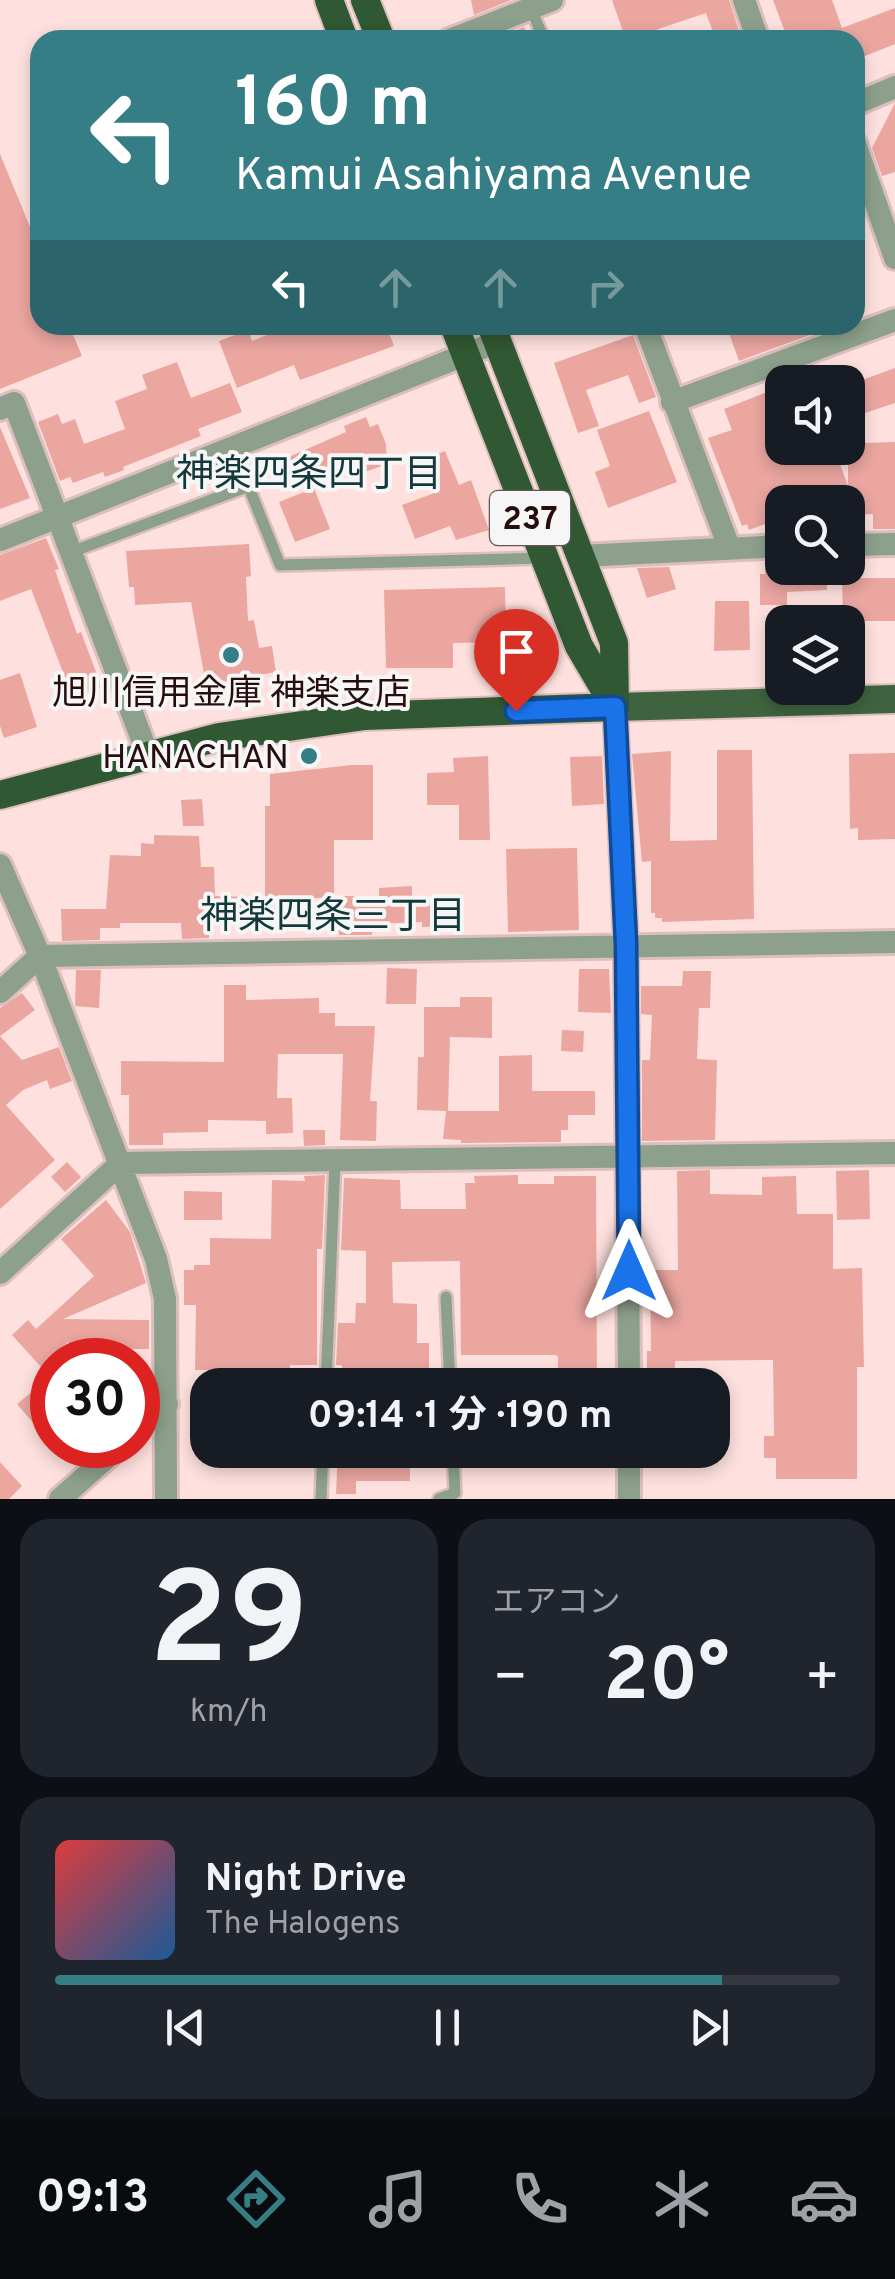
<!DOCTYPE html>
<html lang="ja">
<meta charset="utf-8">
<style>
:root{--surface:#171b24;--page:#20242c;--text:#f1f3f6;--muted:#9ea1a6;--line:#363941;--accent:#367e85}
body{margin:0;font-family:Overpass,"Noto Sans JP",sans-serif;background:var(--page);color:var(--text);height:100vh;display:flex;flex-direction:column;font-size:38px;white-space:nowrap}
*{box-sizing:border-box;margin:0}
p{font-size:32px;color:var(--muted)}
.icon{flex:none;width:55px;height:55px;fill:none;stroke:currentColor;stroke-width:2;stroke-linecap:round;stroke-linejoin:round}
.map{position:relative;height:1499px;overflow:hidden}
.drawer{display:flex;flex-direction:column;gap:20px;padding:20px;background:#0d0f14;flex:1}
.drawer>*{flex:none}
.top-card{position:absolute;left:30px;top:30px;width:835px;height:305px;border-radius:30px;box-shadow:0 5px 15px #0003;background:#367e85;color:#fff;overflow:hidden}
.controls{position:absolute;left:765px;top:365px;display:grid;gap:20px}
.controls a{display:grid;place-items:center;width:100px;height:100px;border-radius:20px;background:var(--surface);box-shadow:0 5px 15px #0003;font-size:50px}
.speed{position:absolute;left:30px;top:1338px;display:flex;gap:20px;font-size:50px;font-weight:700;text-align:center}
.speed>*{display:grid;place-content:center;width:130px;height:130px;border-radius:50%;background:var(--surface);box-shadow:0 5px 15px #0003;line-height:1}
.speed .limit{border:15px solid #d22;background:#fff;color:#111}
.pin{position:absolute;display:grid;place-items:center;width:85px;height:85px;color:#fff;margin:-102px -42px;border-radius:50% 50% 50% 0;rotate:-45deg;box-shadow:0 0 10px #0007}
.pin .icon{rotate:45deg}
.me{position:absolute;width:110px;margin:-55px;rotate:0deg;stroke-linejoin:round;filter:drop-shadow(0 0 8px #0008)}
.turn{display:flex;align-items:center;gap:35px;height:210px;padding:0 40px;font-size:45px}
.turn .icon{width:130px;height:130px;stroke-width:2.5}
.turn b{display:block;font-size:70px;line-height:85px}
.lanes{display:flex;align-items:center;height:95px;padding:0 40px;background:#0003;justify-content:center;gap:50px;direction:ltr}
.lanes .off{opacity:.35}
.big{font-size:75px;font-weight:700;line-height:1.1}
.drawer .tile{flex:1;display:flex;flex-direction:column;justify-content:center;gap:15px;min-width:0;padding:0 35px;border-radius:30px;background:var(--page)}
.drawer .dial{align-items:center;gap:0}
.dial b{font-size:130px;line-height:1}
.song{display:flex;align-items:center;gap:30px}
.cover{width:120px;height:120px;border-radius:15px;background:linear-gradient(135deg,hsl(0 70% 55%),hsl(210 70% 35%))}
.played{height:10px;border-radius:5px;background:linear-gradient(90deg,var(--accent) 85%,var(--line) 85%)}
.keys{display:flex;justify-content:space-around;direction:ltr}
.heat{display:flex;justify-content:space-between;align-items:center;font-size:55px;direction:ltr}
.drawer .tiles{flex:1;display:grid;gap:20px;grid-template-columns:1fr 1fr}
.tile:last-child{grid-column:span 2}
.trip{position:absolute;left:190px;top:1368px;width:540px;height:100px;border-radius:30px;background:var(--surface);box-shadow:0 5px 15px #0003;font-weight:700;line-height:100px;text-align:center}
.tabs{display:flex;height:160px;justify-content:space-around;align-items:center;background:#090b0e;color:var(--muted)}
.tabs .icon{width:70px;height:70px}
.tabs .active{color:var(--accent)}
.tabs b{font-size:45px;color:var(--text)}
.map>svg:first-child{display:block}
.building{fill:#eba6a0}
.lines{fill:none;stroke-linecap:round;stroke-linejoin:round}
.service-casing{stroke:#dcbfbd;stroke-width:16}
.minor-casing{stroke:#dcbfbd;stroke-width:28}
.primary-casing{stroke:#dcbfbd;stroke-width:32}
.trunk-casing{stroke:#dcbfbd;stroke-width:32}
.service{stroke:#8ca08b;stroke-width:11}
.minor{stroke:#8ca08b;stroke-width:22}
.primary{stroke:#3f633f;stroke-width:28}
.trunk{stroke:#305832;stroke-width:28}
.route-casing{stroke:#114b97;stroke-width:25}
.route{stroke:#1a73e8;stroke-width:18}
.poi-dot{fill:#367e85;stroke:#f6f6f6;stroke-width:4}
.labels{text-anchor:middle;stroke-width:8;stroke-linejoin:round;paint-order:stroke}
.shield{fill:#f6f6f6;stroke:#655453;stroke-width:2.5}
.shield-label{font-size:32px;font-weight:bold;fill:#270e0d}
.poi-label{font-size:35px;fill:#270e0d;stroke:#f6f6f6}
.neighbourhood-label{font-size:38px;fill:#15383b;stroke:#f6f6f6}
</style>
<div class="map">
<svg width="895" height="1499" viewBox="0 0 895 1499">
<rect width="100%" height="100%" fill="#fee1de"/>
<path class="building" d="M471,0H511L474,15Z
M612,0H729L742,40H716L706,13L626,40Z
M773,0H832L842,28L895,8V44L855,60V40H788Z
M524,27L529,40H491Z
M895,103V172L882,176L872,148Z
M0,154L40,251V325H69L82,356L0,389Z
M291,325H386L394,346L300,380L294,365L237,388L219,341L248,330L252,341Z
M726,325H831L832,327L739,361Z
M633,335L656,397L639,403L628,375L586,390L599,426L578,433L554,363Z
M177,362L191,398L230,383L242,412L198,429L201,436L123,467L124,470L105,477L103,472L73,483L70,477L60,481L38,422L58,414L62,424L75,419L84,444L125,429L115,401L147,389L142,375Z
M807,368L812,382H776V380Z
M895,368V403L853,417L848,401V385Z
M782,386V442L769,446L834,448L848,486V448H864L862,443L895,442V529H873V514L848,515V502H782V518L749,530L747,524L742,526L708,438L732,430L724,409Z
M649,411L677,482L608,508L595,472L610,466L597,430Z
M366,417L370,427L378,424L386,444L387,464L362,473L358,462L297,488L284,459L346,432L344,426Z
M0,427L30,498L0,509Z
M445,451L459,485L471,480L489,530L456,540L450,526L415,539L402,505L437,492L424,459Z
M314,488L330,529L295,542L279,502Z
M46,538L59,569L55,570L77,634L81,632L102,688L80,696L75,685L69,688L31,589L0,601V555Z
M249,544L251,576L246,577L248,621L254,620L259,648L272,646L276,672L206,685L191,602L135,605L134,587H129L126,551Z
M669,567L676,589L647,598L637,568Z
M765,568H826L827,590L787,592V605H760V574H765Z
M842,578H895V621H843Z
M505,587L506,642L453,643V668H386L384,590Z
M715,601H749L750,650L714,651Z
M20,673L37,727L4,738L0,726V680Z
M717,750H752L754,919L662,922V918H655V913H651V861L642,862L632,754L671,751L670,841L717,840Z
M895,753V839L858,840V828L850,829L849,754Z
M488,756L490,840H459V805H427V773L454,772L453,758Z
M602,756L604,804L572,806L570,757Z
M352,765H373V840H334V898H265V806H270V774Z
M202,799L204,826H183L181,800Z
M154,835L199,836L201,867H214L215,896L253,897V918H247V925H209V938L182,939L181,923H120V928H100V940L62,941L61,909H106L110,855L141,856V843L154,844Z
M577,848L579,930L508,932L506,849Z
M412,886V900L452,899L453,926L422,927V922L372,924V935H339L338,896H379V888Z
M387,968L417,969L416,1004H386Z
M579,969H609L611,1013L578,1012Z
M76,970H101L99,1008L75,1006Z
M683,971H711L710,1008H699L697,1059L717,1060L715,1140L642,1141V1060H650L652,1015L641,1014V986H682Z
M224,985H246V1000L319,998V1013H335V1026H375L370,1101H377L376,1141L340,1140L343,1054H278L277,1098H292L293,1133L266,1134V1121L208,1120V1132L163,1133V1145H129V1095H121V1061L224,1062Z
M22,993L35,1010L0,1036L22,1060L59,1047L72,1081L50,1089L47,1080L23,1090L6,1105L55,1160L0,1209V1008Z
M460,997H492V1038L450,1037L448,1111H499V1056L532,1055V1091H595V1115H568V1130H561V1142L461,1143V1140L443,1139L446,1111L417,1110L418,1057H424V1007H460Z
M562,1030L584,1031L583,1052L561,1051Z
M303,1130H325V1145L304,1146Z
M67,1162L81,1177L65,1192L51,1177Z
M710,1170V1194L762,1195V1177L796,1176L797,1214H833V1269L862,1268L864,1367H857V1479H776V1458H764V1436H774L773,1360L675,1361V1374H647V1351H651L650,1270H678L677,1171Z
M869,1170L870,1219L837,1220L836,1171Z
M325,1175L322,1249H317V1365H290V1370H195L196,1305H184V1270H194V1265H210V1238L271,1239L272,1180L305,1181L304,1176Z
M518,1175V1184H554V1176H596L597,1380H558V1357L556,1355H461L460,1261L392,1262L393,1303L417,1304V1343H429V1385H342V1365H336L338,1323H355L356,1303H366V1251L341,1250L344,1178L400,1180L401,1209H466L465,1183H475L474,1176Z
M184,1191L222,1192V1220H184Z
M106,1200L130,1232L146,1283L63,1319L149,1320V1349H111L121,1360H83L68,1342L41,1367L12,1335L28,1320L36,1329L94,1276L61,1239Z
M40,1385L52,1400V1445L17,1404Z
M338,1450H410V1481H356V1494H336Z
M0,1462L22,1486L9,1499H0Z"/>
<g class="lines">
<defs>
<path id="service" d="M531,8L544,40
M233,448L280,565L543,558
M71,552L249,486
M446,1297L450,1385
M326,1385L335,1161
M201,1396H208
M321,1499L323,1450
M439,1499L455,1493L453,1450"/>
<path id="minor" d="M744,0L758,40
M450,40L552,0
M855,104L895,87
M855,144L895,258
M645,325L729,547
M672,402L895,320
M0,409L14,403L148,755
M0,540L497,342
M848,545L895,544
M580,556L782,546
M615,707L626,945L629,1385
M0,865L40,956L156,1259L165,1299L166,1499
M0,992L40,956L895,942
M0,1273L121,1163L895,1153
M138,1430L167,1404
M629,1450V1499
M60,1499L121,1445"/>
<path id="primary" d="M615,707L895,699"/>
<path id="trunk" d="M329,0L344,40
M365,0L381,40
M454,325L579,646L615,707
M491,325L614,643L615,706
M0,795L219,737L365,716L615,707"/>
</defs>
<use href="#service" class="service-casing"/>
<use href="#minor" class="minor-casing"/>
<use href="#primary" class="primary-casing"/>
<use href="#trunk" class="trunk-casing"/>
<use href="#service" class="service"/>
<use href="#minor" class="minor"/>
<use href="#primary" class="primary"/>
<use href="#trunk" class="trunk"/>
</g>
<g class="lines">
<defs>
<path id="route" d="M516,711L615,707L626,944L629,1271"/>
</defs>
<use href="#route" class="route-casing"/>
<use href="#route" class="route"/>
</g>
<g class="poi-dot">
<circle cx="231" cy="655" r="10"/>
<circle cx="309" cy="756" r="10"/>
</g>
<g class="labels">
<rect class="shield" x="490" y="491" width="80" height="54" rx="8"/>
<g class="shield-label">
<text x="530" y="529">237</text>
</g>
<g class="poi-label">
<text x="231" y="704">旭川信用金庫 神楽支店</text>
<text x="289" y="768" text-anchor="end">HANACHAN</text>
</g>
<g class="neighbourhood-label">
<text x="309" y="486">神楽四条四丁目</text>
<text x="333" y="928">神楽四条三丁目</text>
</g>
</g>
</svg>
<div class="controls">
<a><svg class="icon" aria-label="sound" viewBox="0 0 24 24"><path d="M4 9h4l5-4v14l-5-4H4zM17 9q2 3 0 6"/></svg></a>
<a><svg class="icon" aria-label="search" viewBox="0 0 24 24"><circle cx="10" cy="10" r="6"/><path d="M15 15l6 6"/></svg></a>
<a><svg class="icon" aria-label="layers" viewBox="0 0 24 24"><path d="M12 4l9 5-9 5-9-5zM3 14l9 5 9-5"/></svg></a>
</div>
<div class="speed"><div class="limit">30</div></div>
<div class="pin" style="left:516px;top:711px;background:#d93025"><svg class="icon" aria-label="arrive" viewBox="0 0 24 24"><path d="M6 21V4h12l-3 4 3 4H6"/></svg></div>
<svg class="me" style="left:629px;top:1271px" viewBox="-20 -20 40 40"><path d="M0-17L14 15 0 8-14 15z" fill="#1a73e8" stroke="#fff" stroke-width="4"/></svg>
<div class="trip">09:14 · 1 分 · 190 m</div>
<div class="top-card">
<div class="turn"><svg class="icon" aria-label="left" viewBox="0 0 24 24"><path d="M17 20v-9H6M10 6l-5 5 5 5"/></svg><div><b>160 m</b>Kamui Asahiyama Avenue</div></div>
<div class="lanes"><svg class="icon" aria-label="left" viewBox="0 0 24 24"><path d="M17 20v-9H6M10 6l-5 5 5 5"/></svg><svg class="icon off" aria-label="ahead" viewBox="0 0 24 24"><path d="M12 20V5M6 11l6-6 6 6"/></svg><svg class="icon off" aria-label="ahead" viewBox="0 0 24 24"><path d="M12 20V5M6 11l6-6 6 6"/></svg><svg class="icon off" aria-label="right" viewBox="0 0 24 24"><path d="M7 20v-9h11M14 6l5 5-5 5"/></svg></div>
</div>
</div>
<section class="drawer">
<div class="tiles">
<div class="tile dial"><b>29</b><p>km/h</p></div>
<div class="tile"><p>エアコン</p>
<div class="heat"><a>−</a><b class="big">20°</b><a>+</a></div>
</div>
<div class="tile">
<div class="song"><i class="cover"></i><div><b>Night Drive</b><p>The Halogens</p></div></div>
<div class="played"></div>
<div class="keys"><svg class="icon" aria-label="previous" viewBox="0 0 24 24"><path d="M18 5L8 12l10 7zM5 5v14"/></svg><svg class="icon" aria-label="pause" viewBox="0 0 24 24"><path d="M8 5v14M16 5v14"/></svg><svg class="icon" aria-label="next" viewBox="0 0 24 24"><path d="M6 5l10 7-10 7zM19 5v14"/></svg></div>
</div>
</div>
</section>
<nav class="tabs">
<b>09:13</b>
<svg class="icon active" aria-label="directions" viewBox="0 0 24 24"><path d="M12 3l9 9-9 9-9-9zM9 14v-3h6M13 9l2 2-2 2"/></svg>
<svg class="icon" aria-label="music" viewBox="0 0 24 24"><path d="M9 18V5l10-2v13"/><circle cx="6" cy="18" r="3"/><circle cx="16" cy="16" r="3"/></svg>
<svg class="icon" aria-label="phone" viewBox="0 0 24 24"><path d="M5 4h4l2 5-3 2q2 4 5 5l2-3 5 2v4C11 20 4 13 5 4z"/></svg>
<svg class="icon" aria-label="climate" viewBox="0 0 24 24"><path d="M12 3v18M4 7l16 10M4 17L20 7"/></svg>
<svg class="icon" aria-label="car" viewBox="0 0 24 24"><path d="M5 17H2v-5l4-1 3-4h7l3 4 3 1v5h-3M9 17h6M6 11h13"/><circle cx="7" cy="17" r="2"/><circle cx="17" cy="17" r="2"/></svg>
</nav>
